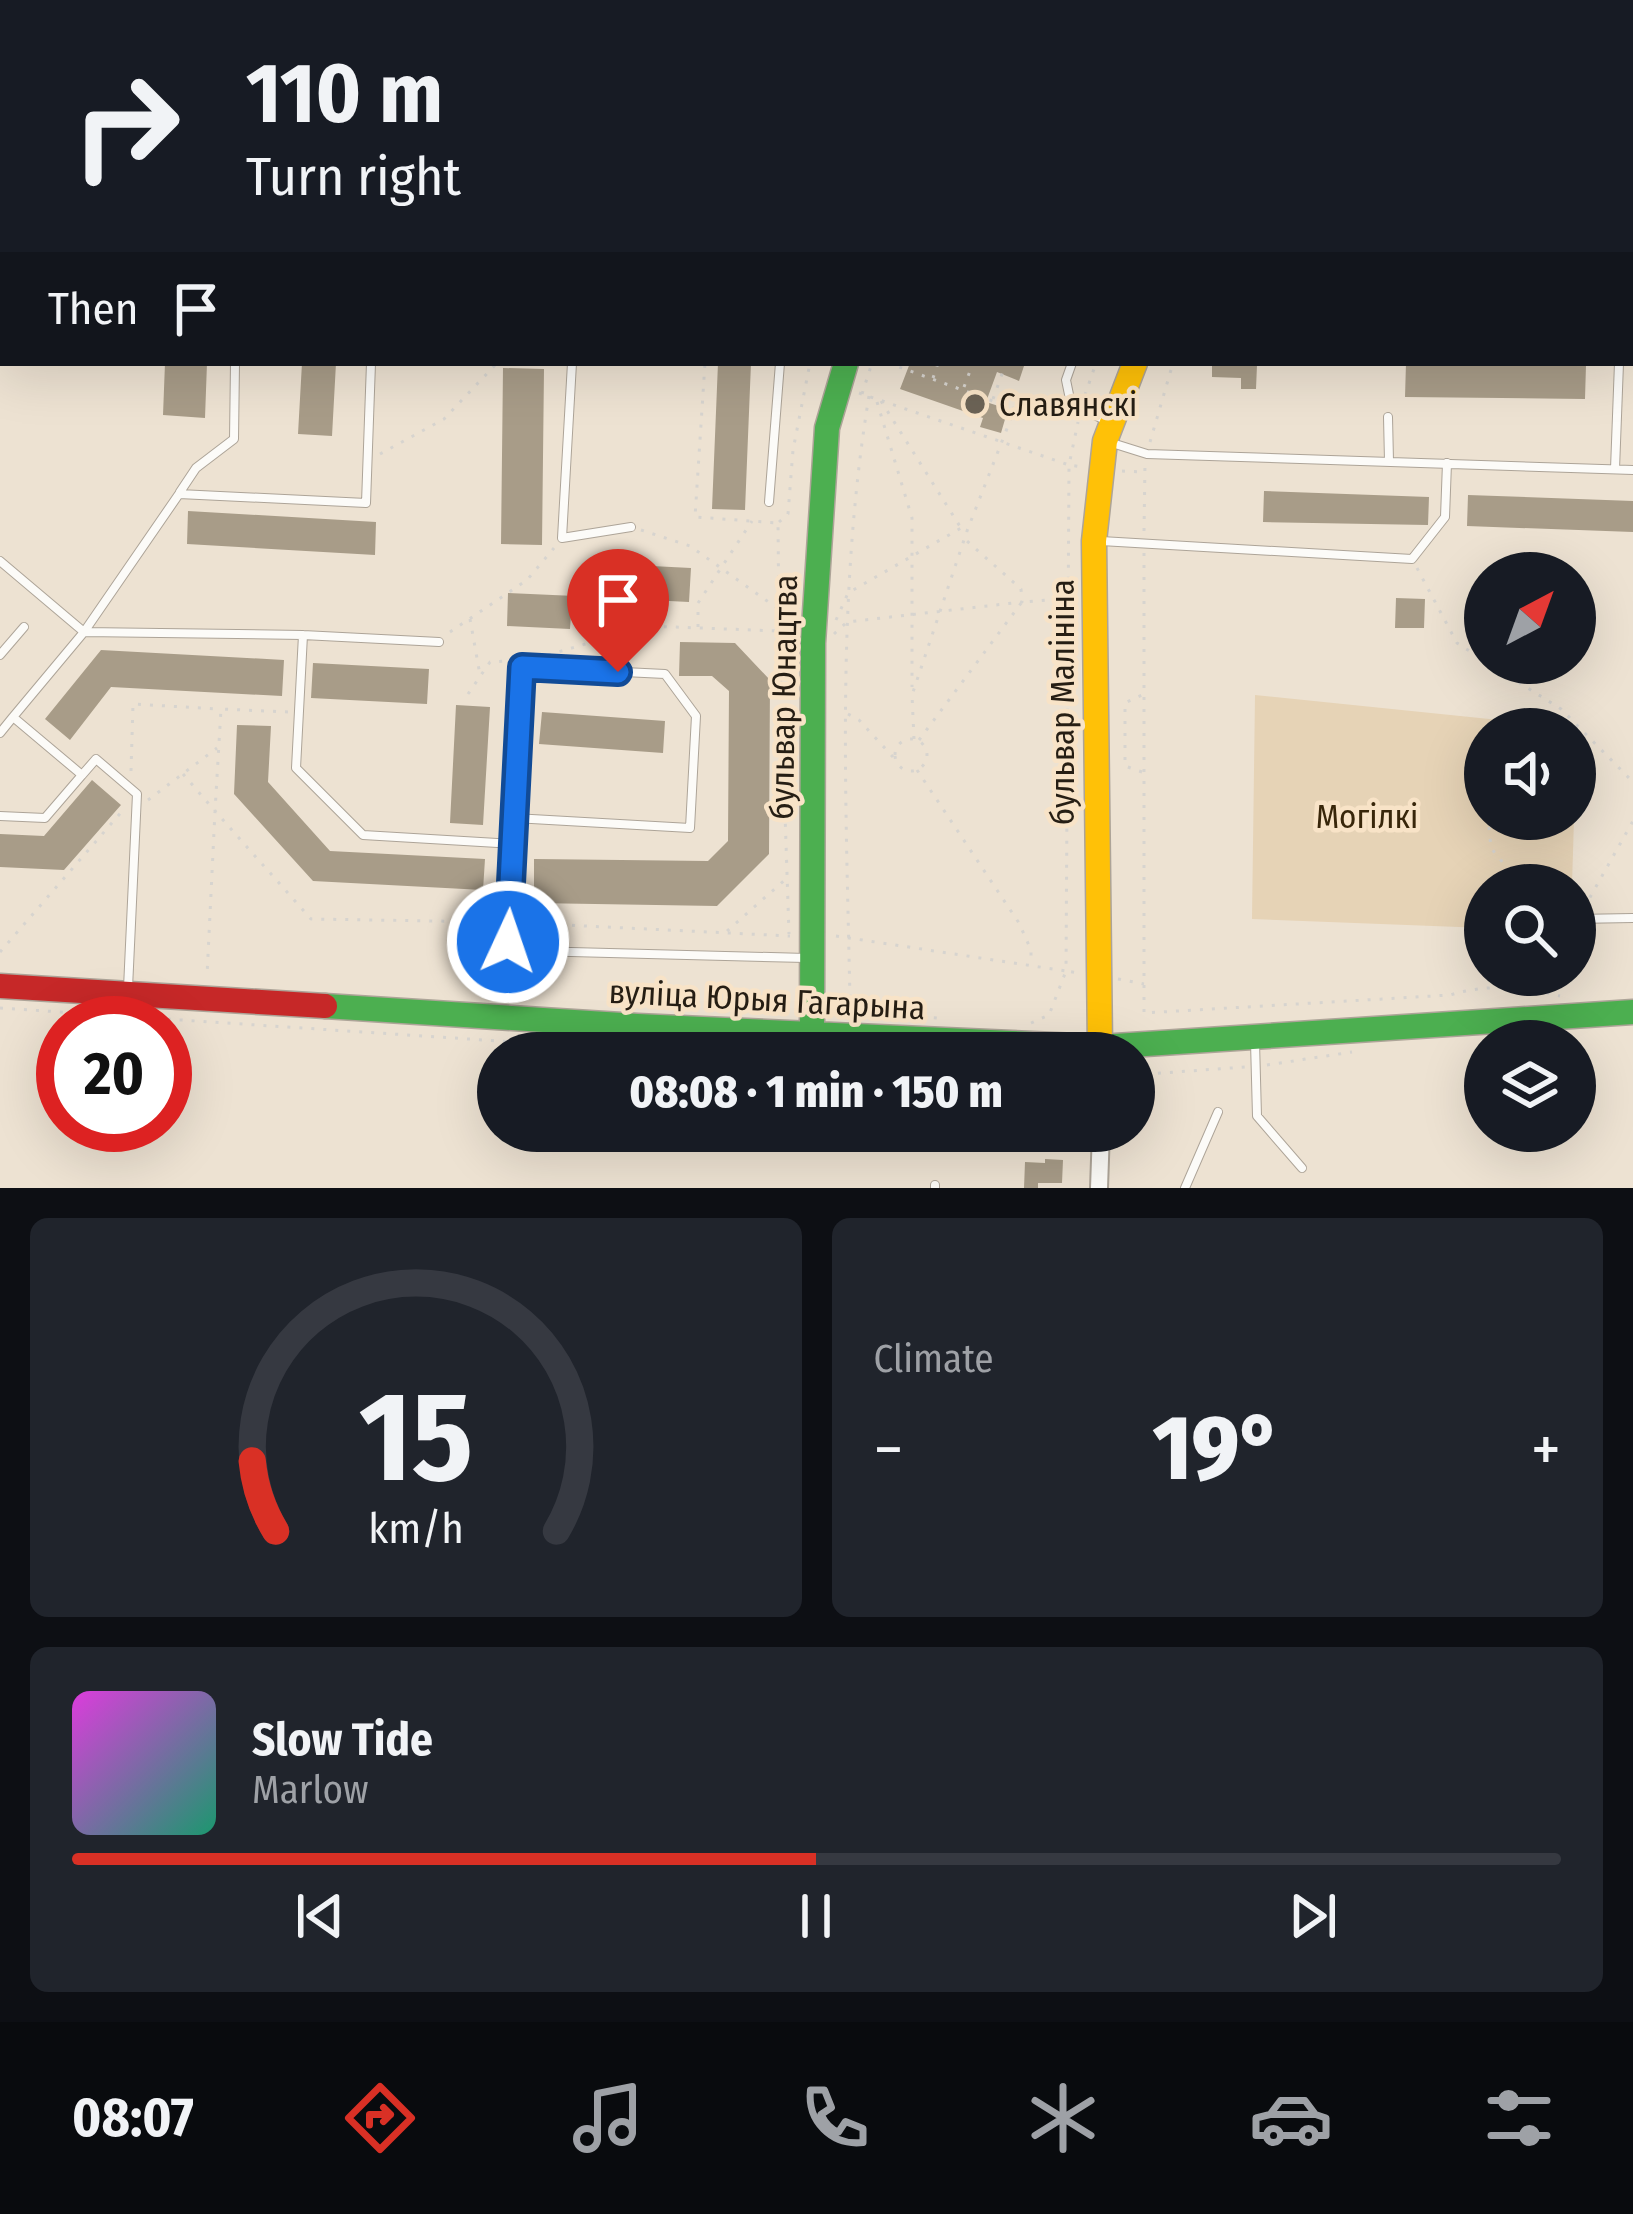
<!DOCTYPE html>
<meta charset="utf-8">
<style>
:root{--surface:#171b24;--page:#20242c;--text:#f1f3f6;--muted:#9ea1a6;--line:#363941;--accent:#d93025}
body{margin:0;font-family:"Fira Sans Condensed",sans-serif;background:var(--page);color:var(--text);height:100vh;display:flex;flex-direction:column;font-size:45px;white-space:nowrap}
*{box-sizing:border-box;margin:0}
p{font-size:39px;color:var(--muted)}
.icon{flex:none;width:66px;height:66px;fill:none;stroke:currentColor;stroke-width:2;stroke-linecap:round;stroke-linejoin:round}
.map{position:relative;height:1188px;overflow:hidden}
.details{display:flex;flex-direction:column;gap:30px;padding:30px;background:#0d0f14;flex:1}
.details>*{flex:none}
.top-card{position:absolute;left:0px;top:0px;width:1635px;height:366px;box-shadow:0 12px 48px #0002;background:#171b24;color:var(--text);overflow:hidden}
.needle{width:78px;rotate:41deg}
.tools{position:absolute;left:1464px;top:552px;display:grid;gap:24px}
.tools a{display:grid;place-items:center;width:132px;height:132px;border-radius:50%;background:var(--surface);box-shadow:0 12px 48px #0002;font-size:60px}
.speed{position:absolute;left:36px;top:996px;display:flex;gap:24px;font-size:60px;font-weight:700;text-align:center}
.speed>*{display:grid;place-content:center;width:156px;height:156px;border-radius:50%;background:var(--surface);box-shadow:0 12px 48px #0002;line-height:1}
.speed .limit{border:18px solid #d22;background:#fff;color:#111}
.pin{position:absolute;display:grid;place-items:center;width:102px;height:102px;color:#fff;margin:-123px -51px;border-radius:50% 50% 50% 0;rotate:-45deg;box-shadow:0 0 12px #0007}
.pin .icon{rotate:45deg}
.me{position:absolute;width:132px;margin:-66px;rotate:3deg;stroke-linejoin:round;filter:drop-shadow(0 0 9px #0008)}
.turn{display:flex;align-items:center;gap:42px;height:252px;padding:0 48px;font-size:54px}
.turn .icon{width:156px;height:156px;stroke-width:2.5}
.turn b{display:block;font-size:84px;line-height:102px}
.then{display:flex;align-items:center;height:114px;padding:0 48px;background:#0003;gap:24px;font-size:45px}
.big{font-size:90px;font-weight:800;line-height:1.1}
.details .widget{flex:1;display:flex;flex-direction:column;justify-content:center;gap:18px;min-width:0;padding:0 42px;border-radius:18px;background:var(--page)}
.details .dial{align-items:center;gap:0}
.dial svg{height:312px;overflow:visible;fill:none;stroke:var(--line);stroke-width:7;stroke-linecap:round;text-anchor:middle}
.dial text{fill:var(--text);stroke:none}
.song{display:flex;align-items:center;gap:36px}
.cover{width:144px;height:144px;border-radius:18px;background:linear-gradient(135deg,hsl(300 70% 55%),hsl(160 70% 35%))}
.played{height:12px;border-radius:6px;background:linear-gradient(90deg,var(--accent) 50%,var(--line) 50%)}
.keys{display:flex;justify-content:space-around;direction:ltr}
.heat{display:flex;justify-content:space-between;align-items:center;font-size:66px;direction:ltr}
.details .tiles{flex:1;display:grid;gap:30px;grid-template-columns:1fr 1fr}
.widget:last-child{grid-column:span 2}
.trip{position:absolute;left:477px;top:1032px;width:678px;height:120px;border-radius:60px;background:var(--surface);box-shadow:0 12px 48px #0002;font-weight:800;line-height:120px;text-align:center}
.tabs{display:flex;height:192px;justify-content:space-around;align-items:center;background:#090b0e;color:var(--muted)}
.tabs .icon{width:84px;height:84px}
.tabs .selected{color:var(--accent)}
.tabs b{font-size:54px;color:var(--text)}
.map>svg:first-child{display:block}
.green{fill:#e6d3b6}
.building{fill:#a89c88}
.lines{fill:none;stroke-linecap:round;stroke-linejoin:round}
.lane-casing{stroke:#ada498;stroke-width:10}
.street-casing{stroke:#ada498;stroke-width:20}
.fast-casing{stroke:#ada498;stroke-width:27}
.slow-casing{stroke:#ada498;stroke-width:27}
.jam-casing{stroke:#ada498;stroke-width:27}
.path{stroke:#d7d4cf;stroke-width:3;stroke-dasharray:3 9;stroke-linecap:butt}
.lane{stroke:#fcfbf8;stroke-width:8}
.street{stroke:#fcfbf8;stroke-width:16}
.fast{stroke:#4caf50;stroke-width:24}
.slow{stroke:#ffc107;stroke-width:24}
.jam{stroke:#c62828;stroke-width:24}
.route-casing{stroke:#114b97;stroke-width:30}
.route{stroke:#1a73e8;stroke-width:21}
.poi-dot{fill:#6c6356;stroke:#f8e3c7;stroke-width:4.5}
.labels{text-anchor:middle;stroke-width:9;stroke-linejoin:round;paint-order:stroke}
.poi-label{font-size:33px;fill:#261e14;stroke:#f8e3c7;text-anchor:start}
.street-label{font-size:33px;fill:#261e14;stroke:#f8e3c7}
.park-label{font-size:33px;fill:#38260a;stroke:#f8e3c7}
</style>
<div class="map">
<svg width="1633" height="1188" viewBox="0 0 1633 1188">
<rect width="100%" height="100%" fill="#ede2d2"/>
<path class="green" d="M1255,695L1576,728L1575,760V729H1485V819H1574L1572,885H1485V928L1252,919Z"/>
<path class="building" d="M165,363H207L205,418L163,415Z
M302,363H336L332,436L298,434Z
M718,363H751L745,510L712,509Z
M910,363H1025L1019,381L997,372L986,402L1008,409L1001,433L980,427L983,418L900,389Z
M1212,363L1257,365L1256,389H1241V378L1212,377Z
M1406,363L1586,365L1585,399L1405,397Z
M503,368L544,369L542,545L501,544Z
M1264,491L1429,497L1428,525L1263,522Z
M1468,495L1633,501V532L1467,526Z
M188,511L376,522L375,555L187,544Z
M632,565L691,568L689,602L630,599L629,617L571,614L570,629L507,626L508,593L575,596L576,579L632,582Z
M1396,598L1425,599L1424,628H1395Z
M680,642L735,643L770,680L769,854L717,906L534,903V859L708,861L728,841L729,691L712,676H679Z
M101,650L284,660L282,696L111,687L70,740L45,719Z
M313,663L429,669L427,704L311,698Z
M456,705L490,707L483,825L450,823Z
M542,712L665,721L663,753L539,744Z
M237,725L271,726L268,782L330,851L485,859L483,890L313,881L234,794Z
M92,780L121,805L64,870L0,867V834L44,836Z
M1045,1159L1063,1160L1062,1183H1038V1188H1024L1025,1162L1045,1163Z"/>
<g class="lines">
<defs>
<path id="lane" d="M1417,0H1433
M113,3V0
M392,3V0
M513,3V0
M544,3V0
M653,3V2
M1559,3L1560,0
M1632,49H1633
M0,197L3,195
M572,363L562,538L631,527
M1072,363L1066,380L1071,404L1107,421
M1388,417L1389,461
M1112,443L1147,454L1633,470
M1615,469L1619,363
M180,492L196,468L234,439L235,363
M769,502L780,363
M1101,541L1412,559L1445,517L1447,463
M0,561L84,632L303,635L439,642
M303,635L296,768L363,835L513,844
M0,655L24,627
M0,733L13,717
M82,775L96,759L137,794L128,988
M0,816L45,818L82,775L13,717L84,632L179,494L366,503L371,363
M514,818L522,667L665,674L696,716L690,828L514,818L508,942L532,951L806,958
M1575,919L1633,918
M1255,1042L1257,1116L1302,1168
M935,1188V1185
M1185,1188L1218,1112"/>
<path id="street" d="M1099,1188L1101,1131"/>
<path id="fast" d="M971,3L972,0
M325,1006L637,1026L1100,1047L1633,1012
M812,1035L813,643L827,428L846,363"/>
<path id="slow" d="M1252,3L1253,0
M1100,1047L1094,541L1105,441L1135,363"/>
<path id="jam" d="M0,986L325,1006"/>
</defs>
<use href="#lane" class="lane-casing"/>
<use href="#street" class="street-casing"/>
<use href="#fast" class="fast-casing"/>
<use href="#slow" class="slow-casing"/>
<use href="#jam" class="jam-casing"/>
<path class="path" d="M1017,0L1025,3
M1291,0L1300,3
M241,3V0
M765,3L766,0
M935,3L936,0
M1000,3L1001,0
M1097,3L1098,0
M1217,3L1223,0
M1226,3L1228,0
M1302,3L1304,0
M0,102L3,99
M0,107L3,110
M0,156L3,153
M888,363L1037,417
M933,378L938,363
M964,387L973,363
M859,393L1069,465L1078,422
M862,394L872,363
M1085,395L1096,363
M869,396C836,595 846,799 850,1001L856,1011L938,1018
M993,399L1006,363
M881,401L961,528L967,531
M877,402L912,518V687
M1150,442L1173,363
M380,454L444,419L497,363
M1122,471L1144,472
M779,522L788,514L793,450L810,363
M641,530L690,546L777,608
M1144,531L1145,463
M1144,553V1013L1450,995C1486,984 1523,986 1560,996
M1417,568L1457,643L1485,661
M470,619L480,675
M836,620L848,593L961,528
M698,627V603L752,521
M450,632L527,580L554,548
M779,632L789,934
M834,634L847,622L1022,602L1021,589L967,541
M548,655L647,626L779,631L778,523L695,517L705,363
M1488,663L1561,709L1633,782
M468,694L490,662L509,661
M288,712L221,709L215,811L311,919L497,922
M848,714L859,720L893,757
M914,739L912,695L967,531L1015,408
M895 755a16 16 0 1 1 32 0a16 16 0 1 1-32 0Z
M919,740L1022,602L1063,599
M917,770L1019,923L1031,950V964
M131,771L133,704L219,709
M1142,772L1125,766V703L1144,694
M183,774L215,811L207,976
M148,800L217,748
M1489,827L1491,848L1521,885
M1584,908L1633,821
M524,923L790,936
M727,931L787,878
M836,936L1066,971L1069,465L1083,467
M0,952L124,809
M1118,979L1144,984
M1531,988L1539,975
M0,1008L680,1053
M1031,1023L1049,1015L1066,971L1079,973
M1267,1065L1352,1052
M1134,1075L1245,1067"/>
<use href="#lane" class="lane"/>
<use href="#street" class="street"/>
<use href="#fast" class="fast"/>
<use href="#slow" class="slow"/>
<use href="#jam" class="jam"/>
</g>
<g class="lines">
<defs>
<path id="route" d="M508,942L522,667L618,672"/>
</defs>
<use href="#route" class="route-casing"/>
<use href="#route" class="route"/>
</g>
<circle class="poi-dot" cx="975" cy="404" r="12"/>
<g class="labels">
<g class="poi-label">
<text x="999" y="416">Славянскі</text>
</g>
<g class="street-label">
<text transform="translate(783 697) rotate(-89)" y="12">бульвар Юнацтва</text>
<text transform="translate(1062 702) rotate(-90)" y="12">бульвар Малініна</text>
<text transform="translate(767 999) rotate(3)" y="12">вуліца Юрыя Гагарына</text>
</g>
<g class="park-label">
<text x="1367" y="828">Могілкі</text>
</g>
</g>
</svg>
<div class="tools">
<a><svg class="needle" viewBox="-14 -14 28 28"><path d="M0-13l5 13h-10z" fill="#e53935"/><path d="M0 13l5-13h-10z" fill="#9ea1a6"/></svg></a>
<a><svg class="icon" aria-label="sound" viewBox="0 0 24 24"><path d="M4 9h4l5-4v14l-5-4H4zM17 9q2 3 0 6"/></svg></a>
<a><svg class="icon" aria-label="search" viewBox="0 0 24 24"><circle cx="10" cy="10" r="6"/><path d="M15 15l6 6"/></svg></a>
<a><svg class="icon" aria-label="layers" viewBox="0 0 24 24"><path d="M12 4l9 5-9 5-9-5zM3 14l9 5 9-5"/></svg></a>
</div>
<div class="speed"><div class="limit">20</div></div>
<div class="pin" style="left:618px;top:672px;background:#d93025"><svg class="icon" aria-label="arrive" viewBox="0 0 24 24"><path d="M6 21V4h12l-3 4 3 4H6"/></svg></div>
<svg class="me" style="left:508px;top:942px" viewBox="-20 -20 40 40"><circle r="17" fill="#1a73e8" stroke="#fff" stroke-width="3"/><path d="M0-11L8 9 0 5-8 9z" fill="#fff"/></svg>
<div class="trip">08:08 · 1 min · 150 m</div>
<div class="top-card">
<div class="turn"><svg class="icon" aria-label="right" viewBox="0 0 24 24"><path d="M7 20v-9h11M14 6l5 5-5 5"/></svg><div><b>110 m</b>Turn right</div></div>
<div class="then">Then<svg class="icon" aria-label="arrive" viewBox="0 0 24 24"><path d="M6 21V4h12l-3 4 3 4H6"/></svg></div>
</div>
</div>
<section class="details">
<div class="tiles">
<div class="widget dial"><svg viewBox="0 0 100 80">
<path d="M14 69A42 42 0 1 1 86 69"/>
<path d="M14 69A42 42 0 0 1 8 51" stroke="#d93025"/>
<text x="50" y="56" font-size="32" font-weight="700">15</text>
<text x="50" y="72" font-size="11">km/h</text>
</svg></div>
<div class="widget"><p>Climate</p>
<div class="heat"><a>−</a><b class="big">19°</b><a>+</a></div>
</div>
<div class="widget">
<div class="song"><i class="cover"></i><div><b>Slow Tide</b><p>Marlow</p></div></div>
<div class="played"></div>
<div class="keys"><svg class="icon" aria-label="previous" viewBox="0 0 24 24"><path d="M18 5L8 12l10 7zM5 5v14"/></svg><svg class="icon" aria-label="pause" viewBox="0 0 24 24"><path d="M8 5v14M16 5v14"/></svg><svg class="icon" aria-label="next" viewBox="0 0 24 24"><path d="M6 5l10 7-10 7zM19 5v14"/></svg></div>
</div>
</div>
</section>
<nav class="tabs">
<b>08:07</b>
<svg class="icon selected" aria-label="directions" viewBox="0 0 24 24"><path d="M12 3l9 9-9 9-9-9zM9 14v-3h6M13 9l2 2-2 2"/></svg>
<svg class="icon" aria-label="music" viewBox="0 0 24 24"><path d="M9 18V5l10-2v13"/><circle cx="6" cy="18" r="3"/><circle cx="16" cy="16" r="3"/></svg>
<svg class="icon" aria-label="phone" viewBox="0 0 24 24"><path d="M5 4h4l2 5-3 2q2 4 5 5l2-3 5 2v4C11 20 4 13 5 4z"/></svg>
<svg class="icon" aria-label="climate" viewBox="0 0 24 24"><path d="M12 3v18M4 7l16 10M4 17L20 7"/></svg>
<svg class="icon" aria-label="car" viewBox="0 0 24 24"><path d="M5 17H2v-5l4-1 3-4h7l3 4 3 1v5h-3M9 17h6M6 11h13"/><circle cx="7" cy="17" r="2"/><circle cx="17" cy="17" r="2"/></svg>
<svg class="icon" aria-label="filters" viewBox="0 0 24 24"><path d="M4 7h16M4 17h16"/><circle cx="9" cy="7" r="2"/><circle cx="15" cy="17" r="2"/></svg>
</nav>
